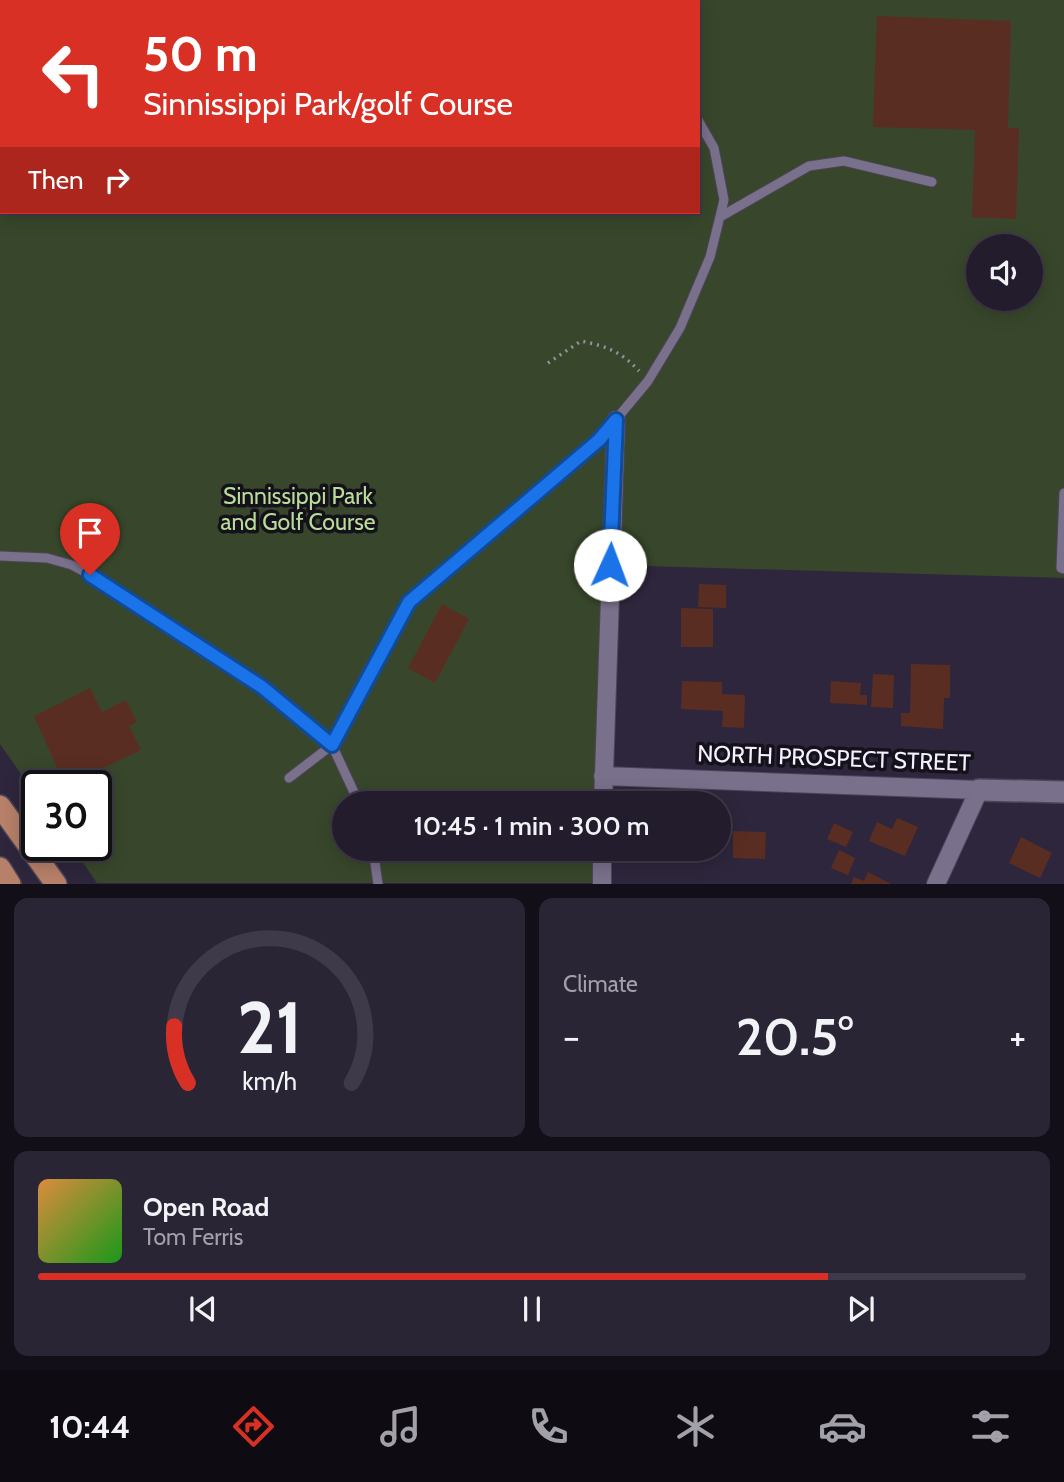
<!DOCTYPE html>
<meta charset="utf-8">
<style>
:root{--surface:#221c2d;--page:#2a2535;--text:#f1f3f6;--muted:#a2a1aa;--line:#3f3a49;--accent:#d93025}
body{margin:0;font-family:Cabin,sans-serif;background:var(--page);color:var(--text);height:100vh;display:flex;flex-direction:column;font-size:26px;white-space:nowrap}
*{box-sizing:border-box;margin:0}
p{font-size:23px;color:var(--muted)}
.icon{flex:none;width:38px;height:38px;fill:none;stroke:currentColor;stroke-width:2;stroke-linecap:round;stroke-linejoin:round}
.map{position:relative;height:884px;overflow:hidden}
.details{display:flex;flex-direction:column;gap:14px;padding:14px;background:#130f19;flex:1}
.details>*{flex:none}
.hud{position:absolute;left:0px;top:0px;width:700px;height:214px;box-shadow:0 4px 18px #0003,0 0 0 2px var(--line);background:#d93025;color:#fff;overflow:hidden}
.tools{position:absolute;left:966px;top:234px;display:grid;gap:14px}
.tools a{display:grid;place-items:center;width:77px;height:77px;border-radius:50%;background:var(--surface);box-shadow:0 4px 18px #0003,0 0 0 2px var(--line);font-size:35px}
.speed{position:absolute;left:21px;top:770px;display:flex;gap:14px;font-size:35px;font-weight:700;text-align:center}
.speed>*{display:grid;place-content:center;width:91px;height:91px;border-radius:50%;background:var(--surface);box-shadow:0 4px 18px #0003,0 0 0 2px var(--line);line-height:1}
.speed .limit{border:4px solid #111;border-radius:10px;background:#fff;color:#111}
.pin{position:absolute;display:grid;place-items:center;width:60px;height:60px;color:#fff;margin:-72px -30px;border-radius:50% 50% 50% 0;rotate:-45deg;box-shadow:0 0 7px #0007}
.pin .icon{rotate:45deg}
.me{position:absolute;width:77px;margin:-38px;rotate:2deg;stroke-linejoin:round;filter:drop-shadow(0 0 5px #0008)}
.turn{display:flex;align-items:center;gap:24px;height:147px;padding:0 28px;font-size:32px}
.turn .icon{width:91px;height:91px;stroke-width:2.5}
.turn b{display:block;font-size:49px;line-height:60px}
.then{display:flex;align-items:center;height:66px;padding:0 28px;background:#0003;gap:14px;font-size:26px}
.big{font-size:52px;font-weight:600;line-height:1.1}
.details .card{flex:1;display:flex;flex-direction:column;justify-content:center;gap:10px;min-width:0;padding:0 24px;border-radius:14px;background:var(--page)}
.details .dial{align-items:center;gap:0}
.dial svg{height:182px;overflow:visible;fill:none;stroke:var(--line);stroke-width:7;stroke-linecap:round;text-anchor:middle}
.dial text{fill:var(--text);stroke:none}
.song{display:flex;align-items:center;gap:21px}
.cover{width:84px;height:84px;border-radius:10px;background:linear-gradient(135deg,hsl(30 70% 55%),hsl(120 70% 35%))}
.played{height:7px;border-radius:4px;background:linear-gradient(90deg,var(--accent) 80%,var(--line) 80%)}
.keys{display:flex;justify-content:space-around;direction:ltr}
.heat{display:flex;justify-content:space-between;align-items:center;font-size:38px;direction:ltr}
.details .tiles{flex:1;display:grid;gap:14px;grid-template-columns:1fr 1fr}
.card:last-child{grid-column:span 2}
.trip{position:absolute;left:332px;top:791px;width:399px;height:70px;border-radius:35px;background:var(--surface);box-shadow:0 4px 18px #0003,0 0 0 2px var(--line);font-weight:600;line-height:70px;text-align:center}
.tabs{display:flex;height:112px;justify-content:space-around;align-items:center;background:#0e0b12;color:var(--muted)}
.tabs .icon{width:49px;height:49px}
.tabs .current{color:var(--accent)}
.tabs b{font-size:32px;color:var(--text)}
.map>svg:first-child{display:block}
.green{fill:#38472b;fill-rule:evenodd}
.building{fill:#5a2d23}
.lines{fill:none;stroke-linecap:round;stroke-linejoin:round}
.service-casing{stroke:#4c4458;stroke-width:11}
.minor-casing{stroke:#4c4458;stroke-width:20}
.tertiary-casing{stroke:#4c4458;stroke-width:24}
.primary-casing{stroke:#4c4458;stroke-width:24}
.path{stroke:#9690a2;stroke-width:3.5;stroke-dasharray:2 5;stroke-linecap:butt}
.service{stroke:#79708b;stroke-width:9}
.minor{stroke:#79708b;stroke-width:18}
.tertiary{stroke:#79708b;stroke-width:21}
.primary{stroke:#b78068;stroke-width:21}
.route-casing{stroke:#114b97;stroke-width:18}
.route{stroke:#1a73e8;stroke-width:12}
.labels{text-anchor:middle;stroke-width:7;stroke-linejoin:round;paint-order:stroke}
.park-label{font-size:23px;fill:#b9dd99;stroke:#15111b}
.street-label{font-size:23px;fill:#f5f0ff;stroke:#15111b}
</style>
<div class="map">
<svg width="1064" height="884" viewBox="0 0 1064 884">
<rect width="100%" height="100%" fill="#2e263c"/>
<path class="green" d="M0,0H1064V578L611,565L603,803H345V849H602V883H97L71,845H96V786H37V797L0,744ZM2,2H698V212H2ZM978,247H1031V299H978Z"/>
<path class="building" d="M877,16L1011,21L1008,128H1019L1016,219L972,217L975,130L873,127Z
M699,584L726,585V608L698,607Z
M442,604L469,619L435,683L408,668Z
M681,608L713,609V647H681Z
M911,664L950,665V698H944L943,729L901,726V713H910Z
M873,674L894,675L893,708L871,707Z
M682,681L722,682V694L745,695L744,728L722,727L723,711L681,709Z
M831,681L861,683L860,695H867V705L830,703Z
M90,688L102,712L126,700L137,722L129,726L141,750L65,786L34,716Z
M897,818L918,827L905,856L869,841L877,822L892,829Z
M834,823L853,832L846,847L827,839Z
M733,831L766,832L765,859L733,858Z
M1021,837L1052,853L1040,878L1009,863Z
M668,849H704V856L668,854Z
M839,850L855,858L848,875L831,868Z
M868,872L891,884H851L854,877L864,881Z"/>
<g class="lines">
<defs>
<path id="service" d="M476,0L477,2
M720,217L809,166L844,161L932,182
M1064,493L1061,568L1064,569
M0,556L47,558L72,565L107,584L262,687L332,745L359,803
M289,778L332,745L409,602L599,440L648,381L680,328L710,257L724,200L714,148L698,120
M373,849L378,884"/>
<path id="minor" d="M603,776L979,790L936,884
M603,803L616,420
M602,884V849"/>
<path id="tertiary" d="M979,790L1064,792"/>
<path id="primary" d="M0,806L56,884
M0,868L10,884"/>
</defs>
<use href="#service" class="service-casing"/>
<use href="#minor" class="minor-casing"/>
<use href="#tertiary" class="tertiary-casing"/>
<use href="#primary" class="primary-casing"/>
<path class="path" d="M548,363L581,341C606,346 622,352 639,371"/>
<use href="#service" class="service"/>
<use href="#minor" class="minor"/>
<use href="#tertiary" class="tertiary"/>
<use href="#primary" class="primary"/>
</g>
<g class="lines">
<defs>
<path id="route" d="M90,575L262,687L332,745L409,602L599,440L616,420L610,565"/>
</defs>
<use href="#route" class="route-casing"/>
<use href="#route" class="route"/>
</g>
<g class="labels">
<g class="park-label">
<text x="298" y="504">Sinnissippi Park<tspan x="298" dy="26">and Golf Course</tspan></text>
</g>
<g class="street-label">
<text transform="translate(834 758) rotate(2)" y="8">NORTH PROSPECT STREET</text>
</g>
</g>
</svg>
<div class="tools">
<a><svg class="icon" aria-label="sound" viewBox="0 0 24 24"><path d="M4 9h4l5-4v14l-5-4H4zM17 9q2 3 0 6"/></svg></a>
</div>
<div class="speed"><div class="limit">30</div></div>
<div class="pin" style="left:90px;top:575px;background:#d93025"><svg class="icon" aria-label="arrive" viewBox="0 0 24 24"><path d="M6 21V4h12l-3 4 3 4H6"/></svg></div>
<svg class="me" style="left:610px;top:565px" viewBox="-20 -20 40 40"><circle r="19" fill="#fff"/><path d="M0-13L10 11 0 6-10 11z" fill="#1a73e8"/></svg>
<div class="trip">10:45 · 1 min · 300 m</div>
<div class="hud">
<div class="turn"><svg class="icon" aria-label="left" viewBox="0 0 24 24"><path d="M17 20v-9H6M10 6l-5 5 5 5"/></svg><div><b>50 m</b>Sinnissippi Park/golf Course</div></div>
<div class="then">Then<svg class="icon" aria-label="right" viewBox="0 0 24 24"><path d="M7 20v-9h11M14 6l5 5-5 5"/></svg></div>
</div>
</div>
<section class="details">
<div class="tiles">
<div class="card dial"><svg viewBox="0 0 100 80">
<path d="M14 69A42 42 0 1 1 86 69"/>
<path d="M14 69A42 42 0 0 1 8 44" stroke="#d93025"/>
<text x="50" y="56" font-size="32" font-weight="700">21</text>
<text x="50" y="72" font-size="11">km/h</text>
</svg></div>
<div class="card"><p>Climate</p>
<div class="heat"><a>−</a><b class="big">20.5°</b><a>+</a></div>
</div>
<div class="card">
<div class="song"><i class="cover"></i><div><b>Open Road</b><p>Tom Ferris</p></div></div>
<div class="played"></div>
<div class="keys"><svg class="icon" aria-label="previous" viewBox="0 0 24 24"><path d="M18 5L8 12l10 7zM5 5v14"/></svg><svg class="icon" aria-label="pause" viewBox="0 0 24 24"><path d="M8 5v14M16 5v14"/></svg><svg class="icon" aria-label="next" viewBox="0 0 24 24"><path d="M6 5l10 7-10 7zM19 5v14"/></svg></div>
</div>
</div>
</section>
<nav class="tabs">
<b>10:44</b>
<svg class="icon current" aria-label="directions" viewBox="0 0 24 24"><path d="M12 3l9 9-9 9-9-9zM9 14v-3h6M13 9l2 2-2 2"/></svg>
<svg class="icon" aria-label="music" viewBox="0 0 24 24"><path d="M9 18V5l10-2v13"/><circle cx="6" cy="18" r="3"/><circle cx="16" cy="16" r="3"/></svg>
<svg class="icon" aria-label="phone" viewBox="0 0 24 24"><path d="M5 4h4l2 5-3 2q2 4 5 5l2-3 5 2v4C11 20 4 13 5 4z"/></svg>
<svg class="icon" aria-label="climate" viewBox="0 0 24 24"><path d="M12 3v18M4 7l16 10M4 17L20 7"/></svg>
<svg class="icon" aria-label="car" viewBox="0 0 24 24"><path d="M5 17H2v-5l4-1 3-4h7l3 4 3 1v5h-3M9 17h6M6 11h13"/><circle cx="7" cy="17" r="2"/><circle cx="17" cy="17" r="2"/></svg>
<svg class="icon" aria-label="filters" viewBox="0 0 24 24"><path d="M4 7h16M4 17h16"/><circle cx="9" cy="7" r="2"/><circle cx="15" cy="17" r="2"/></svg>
</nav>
